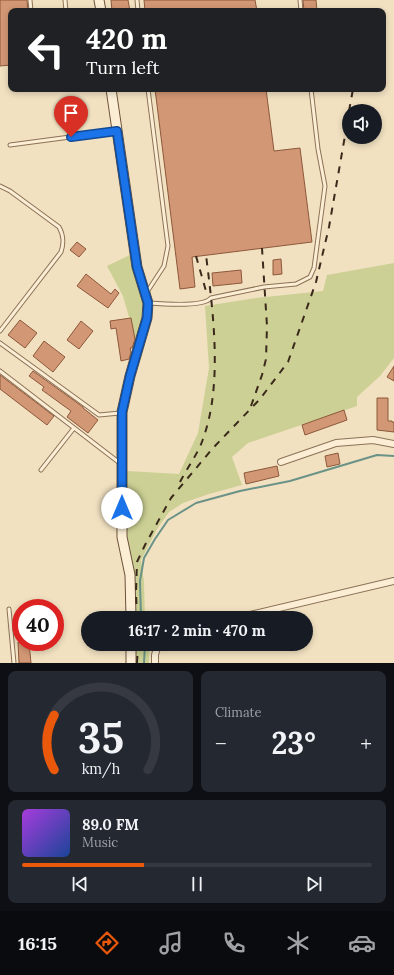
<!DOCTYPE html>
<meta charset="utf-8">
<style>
:root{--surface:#171b24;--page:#242831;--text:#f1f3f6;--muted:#9ea1a6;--line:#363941;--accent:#ea580c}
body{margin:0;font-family:Lora,serif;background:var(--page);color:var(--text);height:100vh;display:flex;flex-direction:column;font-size:15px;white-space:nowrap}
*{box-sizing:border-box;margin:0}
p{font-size:13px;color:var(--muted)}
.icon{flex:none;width:22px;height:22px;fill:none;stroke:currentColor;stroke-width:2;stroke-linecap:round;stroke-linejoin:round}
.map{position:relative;height:663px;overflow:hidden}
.drawer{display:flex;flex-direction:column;gap:8px;padding:8px;background:#0d0f14;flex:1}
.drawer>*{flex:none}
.top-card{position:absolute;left:8px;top:8px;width:378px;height:84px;border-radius:8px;box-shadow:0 2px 6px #0003;background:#202124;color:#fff;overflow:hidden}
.controls{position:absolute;left:342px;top:104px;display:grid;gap:8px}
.controls a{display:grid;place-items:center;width:40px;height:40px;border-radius:50%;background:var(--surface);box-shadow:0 2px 6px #0003;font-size:20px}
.speed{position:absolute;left:12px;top:599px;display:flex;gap:8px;font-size:20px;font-weight:700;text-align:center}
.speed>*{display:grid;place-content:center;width:52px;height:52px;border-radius:50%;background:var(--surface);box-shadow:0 2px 6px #0003;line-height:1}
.speed .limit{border:6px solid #d22;background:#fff;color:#111}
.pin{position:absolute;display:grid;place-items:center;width:34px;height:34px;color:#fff;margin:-41px -17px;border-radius:50% 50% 50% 0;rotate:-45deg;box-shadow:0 0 4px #0007}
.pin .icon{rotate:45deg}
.me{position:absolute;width:44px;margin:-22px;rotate:0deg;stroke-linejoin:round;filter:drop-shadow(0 0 3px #0008)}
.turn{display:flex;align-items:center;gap:14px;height:84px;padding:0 12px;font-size:18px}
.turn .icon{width:52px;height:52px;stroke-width:2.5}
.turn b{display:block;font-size:28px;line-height:34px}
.big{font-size:30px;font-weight:800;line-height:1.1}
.drawer .card{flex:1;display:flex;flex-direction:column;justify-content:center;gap:6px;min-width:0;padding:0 14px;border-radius:8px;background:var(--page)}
.drawer .dial{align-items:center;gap:0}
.dial svg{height:104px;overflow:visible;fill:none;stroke:var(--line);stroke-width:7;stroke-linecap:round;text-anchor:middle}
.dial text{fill:var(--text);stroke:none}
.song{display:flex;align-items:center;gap:12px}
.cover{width:48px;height:48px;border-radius:6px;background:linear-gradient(135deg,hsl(280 70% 55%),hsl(220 70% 35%))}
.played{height:4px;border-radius:2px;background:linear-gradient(90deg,var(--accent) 35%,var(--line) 35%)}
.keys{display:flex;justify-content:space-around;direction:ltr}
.heat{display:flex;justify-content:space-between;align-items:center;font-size:22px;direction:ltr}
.drawer .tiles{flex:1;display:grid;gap:8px;grid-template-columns:1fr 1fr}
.card:last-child{grid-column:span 2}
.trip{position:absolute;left:81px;top:611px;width:232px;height:40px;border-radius:20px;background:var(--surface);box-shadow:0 2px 6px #0003;font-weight:800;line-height:40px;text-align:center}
.tab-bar{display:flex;height:64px;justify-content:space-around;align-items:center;background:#090b0e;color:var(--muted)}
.tab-bar .icon{width:28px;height:28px}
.tab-bar .on{color:var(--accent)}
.tab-bar b{font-size:18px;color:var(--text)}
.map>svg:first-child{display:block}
.green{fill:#ccd094}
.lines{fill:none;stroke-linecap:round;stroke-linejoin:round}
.stream{stroke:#6a9287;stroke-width:2}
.building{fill:#d29774;stroke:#8d583b}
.lane-casing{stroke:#8c7157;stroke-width:5}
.street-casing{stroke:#8c7157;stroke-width:8}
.secondary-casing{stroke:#6e523a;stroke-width:11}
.lane{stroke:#fbeed5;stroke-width:3}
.street{stroke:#fbeed5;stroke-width:6}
.secondary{stroke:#fbeed5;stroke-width:9}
.rail{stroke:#3b2a1c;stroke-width:2;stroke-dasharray:7 7;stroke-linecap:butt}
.route-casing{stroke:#114b97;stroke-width:10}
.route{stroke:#1a73e8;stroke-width:7}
</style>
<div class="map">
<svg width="394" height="663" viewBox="0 0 394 663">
<rect width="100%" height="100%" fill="#f1e1c1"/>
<path class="green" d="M130,255L144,308V321L131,348L133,331L123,296L107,266Z
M394,263V358L380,376L357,397V406L248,443L232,457L242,485L209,494L183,503L169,512L157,529L141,560L144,582L145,618H133L125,536L127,471L179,474L198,433L209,368L205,306L256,298L323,291L327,275Z
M133,644H150L149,663H133Z"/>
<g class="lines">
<path class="stream" d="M141,618L140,581L144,558L155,539L168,520L196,503L240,491L290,481L377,455L394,456
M144,663L145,644"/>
</g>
<path class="building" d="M0,0H27L28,11H11V65L0,66Z
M111,0H128L130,11H112Z
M144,0H255L257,11H145Z
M303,0H316L317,11H304Z
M155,89H266L274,151L300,148L312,242L192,257L195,287L180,289Z
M77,242L86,249L79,257L70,250Z
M281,259L282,274L273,275V260Z
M241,270L242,283L213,286L212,273Z
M86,274L111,294L115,289L119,293L108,308L77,286Z
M131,318L135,339L132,348H130L131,352L129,359L121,361L116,328L111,329L110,321Z
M20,320L37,333L25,348L8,335Z
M81,321L93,331L79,349L67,340Z
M44,341L65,357L53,372L33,356Z
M394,366V381L387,377Z
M33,371L83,407V408L98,420L88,433L67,417L71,411L42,390L44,387L29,376Z
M0,375L54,416L47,425L0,389Z
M377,398H388V421H392V422H394V432L377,430Z
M344,410L347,420L305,435L302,425Z
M338,453L340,464L327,467L325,456Z
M277,466L279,476L246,484L244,473Z
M18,642H29L31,663H19Z"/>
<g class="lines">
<defs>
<path id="lane" d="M30,0L31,11
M65,0L66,11
M137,0L138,11
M300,0L301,11
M10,145L115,131
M0,186L10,191L59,227C64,236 64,243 61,252L0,331
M147,292L164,266L168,246L148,89
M149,303C162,304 204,307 211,298L264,287L296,284L310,277L314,268L325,186L318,149L311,89
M0,343L99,415L120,413
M0,371L121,464
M41,470L74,428
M9,609L14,663"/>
<path id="street" d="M281,462L336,443L373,440L394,444
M237,618L394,581
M155,663V655L158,644"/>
<path id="secondary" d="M99,0L101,11
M111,89L137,267L148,303L147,318L130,376L122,412V537L130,575L131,618
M131,663V644"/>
</defs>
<use href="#lane" class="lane-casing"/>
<use href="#street" class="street-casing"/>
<use href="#secondary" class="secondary-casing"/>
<use href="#lane" class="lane"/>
<use href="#street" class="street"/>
<use href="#secondary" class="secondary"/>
<path class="rail" d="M349,111L353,89
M196,256L206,291
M251,406L262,375L266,359L267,326L262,248
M180,482C187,468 198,454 203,439C223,384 213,312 206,255
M137,618L136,592L137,562L145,545L171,498L213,448L260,399L288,362L316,282L329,227L349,113
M137,663L138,644"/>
</g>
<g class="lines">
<defs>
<path id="route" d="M71,137L117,131L137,267L148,303L147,318L130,376L122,412V508"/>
</defs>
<use href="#route" class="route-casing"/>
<use href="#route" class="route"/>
</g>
</svg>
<div class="controls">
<a><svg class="icon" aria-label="sound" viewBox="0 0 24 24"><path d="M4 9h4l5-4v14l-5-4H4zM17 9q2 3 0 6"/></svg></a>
</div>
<div class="speed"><div class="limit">40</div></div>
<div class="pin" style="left:71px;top:137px;background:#d93025"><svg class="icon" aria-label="arrive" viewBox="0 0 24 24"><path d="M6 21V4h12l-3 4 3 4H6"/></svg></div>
<svg class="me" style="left:122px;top:508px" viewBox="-20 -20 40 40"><circle r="19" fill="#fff"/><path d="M0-13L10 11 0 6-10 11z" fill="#1a73e8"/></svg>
<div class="trip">16:17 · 2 min · 470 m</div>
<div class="top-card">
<div class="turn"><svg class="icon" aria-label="left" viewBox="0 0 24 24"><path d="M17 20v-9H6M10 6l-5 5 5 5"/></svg><div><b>420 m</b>Turn left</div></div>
</div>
</div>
<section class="drawer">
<div class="tiles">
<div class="card dial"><svg viewBox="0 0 100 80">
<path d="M14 69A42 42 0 1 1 86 69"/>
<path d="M14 69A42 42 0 0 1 14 27" stroke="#ea580c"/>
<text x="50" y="56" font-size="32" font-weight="700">35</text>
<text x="50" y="72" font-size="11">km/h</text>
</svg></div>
<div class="card"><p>Climate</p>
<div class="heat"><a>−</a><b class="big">23°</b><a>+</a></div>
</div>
<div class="card">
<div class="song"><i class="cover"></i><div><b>89.0 FM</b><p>Music</p></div></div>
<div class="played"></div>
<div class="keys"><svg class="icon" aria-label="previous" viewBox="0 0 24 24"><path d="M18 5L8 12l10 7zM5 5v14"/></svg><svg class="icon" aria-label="pause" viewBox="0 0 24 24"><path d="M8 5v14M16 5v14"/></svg><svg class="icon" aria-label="next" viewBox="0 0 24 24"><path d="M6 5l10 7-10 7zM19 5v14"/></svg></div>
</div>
</div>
</section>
<nav class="tab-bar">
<b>16:15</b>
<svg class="icon on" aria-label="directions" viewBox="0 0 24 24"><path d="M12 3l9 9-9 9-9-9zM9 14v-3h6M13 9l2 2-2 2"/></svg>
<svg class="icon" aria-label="music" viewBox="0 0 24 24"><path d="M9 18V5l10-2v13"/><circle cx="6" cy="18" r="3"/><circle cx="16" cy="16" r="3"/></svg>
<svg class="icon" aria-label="phone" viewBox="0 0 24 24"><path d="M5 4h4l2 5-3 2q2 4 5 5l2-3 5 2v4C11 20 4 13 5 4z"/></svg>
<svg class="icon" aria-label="climate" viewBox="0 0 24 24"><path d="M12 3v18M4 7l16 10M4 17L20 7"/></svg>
<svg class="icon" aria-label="car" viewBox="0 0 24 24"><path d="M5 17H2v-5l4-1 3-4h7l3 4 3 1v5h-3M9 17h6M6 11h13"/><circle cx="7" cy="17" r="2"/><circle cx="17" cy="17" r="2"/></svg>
</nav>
